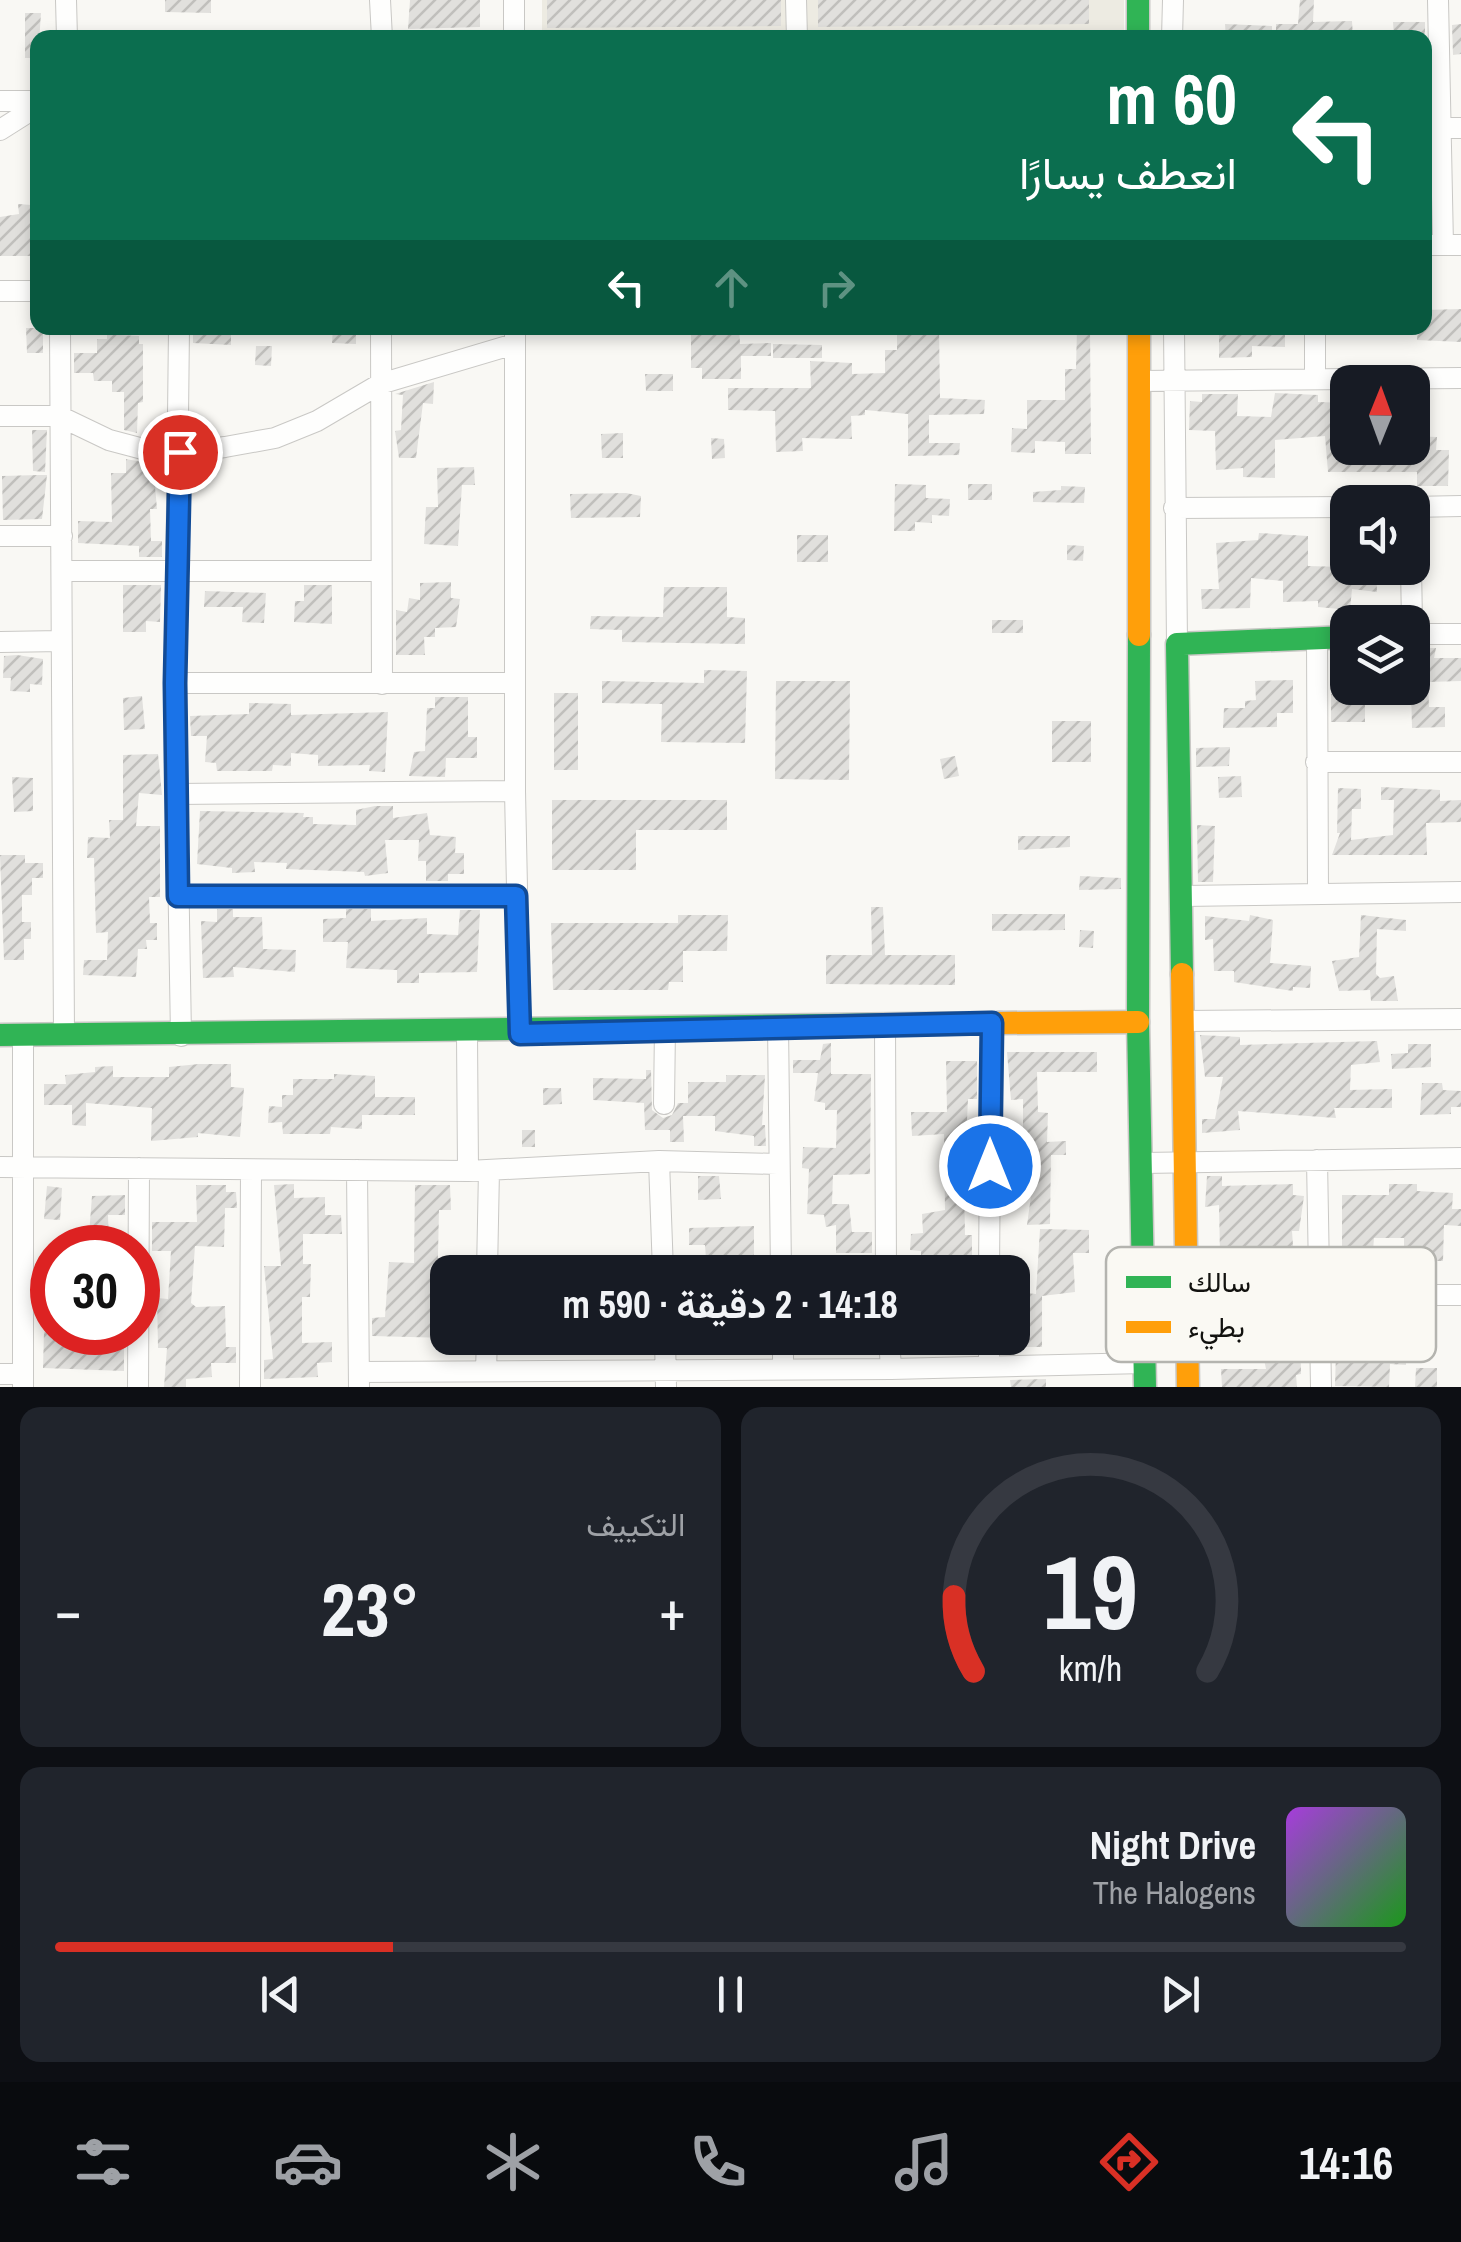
<!DOCTYPE html>
<html lang="ar">
<meta charset="utf-8">
<style>
:root{--surface:#171b24;--page:#20242c;--text:#f1f3f6;--muted:#9ea1a6;--line:#363941;--accent:#d93025}
body{margin:0;font-family:"Archivo Narrow",Vazirmatn,sans-serif;background:var(--page);color:var(--text);direction:rtl;height:100vh;display:flex;flex-direction:column;font-size:38px;white-space:nowrap}
*{box-sizing:border-box;margin:0}
p{font-size:32px;color:var(--muted)}
.icon{flex:none;width:55px;height:55px;fill:none;stroke:currentColor;stroke-width:2;stroke-linecap:round;stroke-linejoin:round}
.map{position:relative;height:1387px;overflow:hidden;direction:ltr}
.drawer{display:flex;flex-direction:column;gap:20px;padding:20px;background:#0d0f14;flex:1}
.drawer>*{flex:none}
.hud{position:absolute;left:30px;top:30px;width:1402px;height:305px;border-radius:20px;box-shadow:0 5px 15px #0003;direction:rtl;background:#0b6e4f;color:#fff;overflow:hidden}
.needle{width:65px;rotate:1deg}
.controls{position:absolute;left:1330px;top:365px;display:grid;gap:20px}
.controls a{display:grid;place-items:center;width:100px;height:100px;border-radius:20px;background:var(--surface);box-shadow:0 5px 15px #0003;font-size:50px}
.speed{position:absolute;left:30px;top:1225px;display:flex;gap:20px;font-size:50px;font-weight:700;text-align:center}
.speed>*{display:grid;place-content:center;width:130px;height:130px;border-radius:50%;background:var(--surface);box-shadow:0 5px 15px #0003;line-height:1}
.speed .limit{border:15px solid #d22;background:#fff;color:#111}
.pin{position:absolute;display:grid;place-items:center;width:85px;height:85px;color:#fff;margin:-42px;border:5px solid #fff;border-radius:50%;box-shadow:0 2px 10px #0007}
.me{position:absolute;width:110px;margin:-55px;rotate:0deg;stroke-linejoin:round;filter:drop-shadow(0 0 8px #0008)}
.turn{display:flex;align-items:center;gap:35px;height:210px;padding:0 30px;font-size:45px}
.turn .icon{width:130px;height:130px;stroke-width:2.5}
.turn b{display:block;font-size:70px;line-height:85px}
.lanes{display:flex;align-items:center;height:95px;padding:0 30px;background:#0003;justify-content:center;gap:50px;direction:ltr}
.lanes .off{opacity:.35}
.big{font-size:75px;font-weight:700;line-height:1.1}
.drawer .tile{flex:1;display:flex;flex-direction:column;justify-content:center;gap:15px;min-width:0;padding:0 35px;border-radius:20px;background:var(--page)}
.drawer .dial{align-items:center;gap:0}
.dial svg{height:260px;overflow:visible;fill:none;stroke:var(--line);stroke-width:7;stroke-linecap:round;text-anchor:middle}
.dial text{fill:var(--text);stroke:none}
.song{display:flex;align-items:center;gap:30px}
.cover{width:120px;height:120px;border-radius:15px;background:linear-gradient(135deg,hsl(280 70% 55%),hsl(120 70% 35%))}
.played{height:10px;border-radius:5px;background:linear-gradient(90deg,var(--accent) 25%,var(--line) 25%)}
.keys{display:flex;justify-content:space-around;direction:ltr}
.heat{display:flex;justify-content:space-between;align-items:center;font-size:55px;direction:ltr}
.drawer .tiles{flex:1;display:grid;gap:20px;grid-template-columns:1fr 1fr}
.tile:last-child{grid-column:span 2}
.trip{position:absolute;left:430px;top:1255px;width:600px;height:100px;border-radius:20px;background:var(--surface);box-shadow:0 5px 15px #0003;font-weight:700;line-height:100px;text-align:center;direction:rtl}
.dock{display:flex;height:160px;justify-content:space-around;align-items:center;background:#090b0e;color:var(--muted)}
.dock .icon{width:70px;height:70px}
.dock .on{color:var(--accent)}
.dock b{font-size:45px;color:var(--text)}
.map>svg:first-child{display:block}
.built{fill:#edebe2}
.building{fill:url(#building-hatch)}
.lines{fill:none;stroke-linecap:round;stroke-linejoin:round}
.street-casing{stroke:#c9c8c5;stroke-width:22}
.fast-casing{stroke:#c9c8c5;stroke-width:25}
.slow-casing{stroke:#c9c8c5;stroke-width:25}
.street{stroke:#fefefd;stroke-width:20}
.fast{stroke:#30b455;stroke-width:22}
.slow{stroke:#ff9f0a;stroke-width:22}
.route-casing{stroke:#114b97;stroke-width:25}
.route{stroke:#1a73e8;stroke-width:18}
.key{fill:#faf9f3;stroke:#b4b4af;stroke-width:2.5}
.key-label{font-size:28px;fill:#12120f}
</style>
<div class="map">
<svg width="1461" height="1387" viewBox="0 0 1461 1387">
<defs>
<pattern id="building-hatch" width="6" height="6" patternUnits="userSpaceOnUse" patternTransform="scale(2.5)"><rect width="6" height="6" fill="#e1e0dd"/><path d="M-1 1l2-2M0 6l6-6M5 7l2-2" fill="none" stroke="#c0bfbc"/></pattern>
</defs>
<rect width="100%" height="100%" fill="#f9f8f4"/>
<path class="built" d="M542,0H1124V37H542Z"/>
<path class="building" d="M165,0H211V13L165,12Z
M410,0H480V27L408,29Z
M547,0H781V26L547,28Z
M818,0H1089V24L818,27Z
M1300,0H1314L1313,22L1352,21L1353,38H1276V24H1298Z
M25,13H41L38,58H25Z
M1393,22H1425V38L1394,36Z
M1225,24L1272,26V37L1226,38Z
M1461,24V54L1453,55L1452,25Z
M18,204L32,205L33,256H0V217L19,214Z
M1461,309V342L1417,340L1418,328H1425V310Z
M26,328H43V353H27Z
M107,328H120V335L139,336V344H143V402L138,403L137,433L124,430V392H112V381H94L93,373H74V353H97V339H107Z
M193,328H231V345L193,343Z
M333,328H356V344L332,343Z
M691,328H739L740,344L771,343V356H741V379H702V368H691Z
M897,328H939L940,398L985,400L984,414L929,415V443H960L959,455L908,456V414L865,410V415L851,416L852,439L802,438L803,451L776,452L775,411L728,410V388H811L810,361L852,363V374L885,373V350H897Z
M1077,328H1090L1091,454H1065V442L1035,441V453L1011,452L1012,428L1027,429V400H1065V369H1076Z
M1285,331V347L1252,346V357L1219,358V335Z
M773,344L822,345V358H773Z
M256,346H272L271,366L255,365Z
M645,374H673V391H646Z
M434,382L433,404L423,403L416,458H399L395,431L401,430L403,395L395,394Z
M1275,393L1318,395V402L1348,403V448H1412V436L1437,437L1436,450H1449L1448,486H1417V472H1328L1325,436L1275,440V478L1243,477V468L1216,470L1215,431L1189,430L1190,401L1202,402V394H1238L1237,416L1271,417Z
M32,430H47L45,472L33,471Z
M623,433V458H602L601,434Z
M711,438L724,439L725,458L712,459Z
M126,459L153,464L157,509H150L151,541H162V557H139V546L78,543V521L112,522L111,473H126Z
M474,467L475,485H462L458,546L424,544L426,507H438L437,468Z
M39,475H47L42,519L3,520L2,476Z
M895,484L926,485V498L950,499L949,516L932,515V523L915,522V531H894Z
M968,484H992V500H968Z
M1061,486L1085,487L1084,503L1033,502V492L1061,490Z
M626,493L641,496L640,517L571,518L570,494Z
M1259,533L1308,536V566L1376,568L1377,592L1352,589L1350,610L1318,607V601L1283,602V581L1251,578L1250,608L1202,609L1201,589H1219L1216,543L1258,540Z
M797,535H828V562H797Z
M1067,545L1084,546L1083,561L1067,560Z
M451,582V598L460,599L456,627L435,628V637H424L425,655H396V610L407,612L409,598L420,600V583Z
M123,585H161L160,622L146,621V632H123Z
M304,585H332V624L294,622L295,601H304Z
M664,587H727V617L745,618V644L622,642V630L590,629L591,616L663,617Z
M205,591L266,593L264,623L242,622L243,607H204Z
M992,620H1023V633H992Z
M1420,648H1436L1434,658H1461V681L1428,682L1429,707H1445V727L1412,728L1411,688Z
M17,655L43,659L42,685L30,684V692L10,691L11,678H3L4,656Z
M704,670L747,671L745,743L661,742L662,704L602,703V681L704,683Z
M1293,680V713H1277V727L1223,728L1224,708H1245V701L1256,700L1255,681Z
M776,681H850L849,780L775,779Z
M554,693H578V770H554Z
M1331,694L1365,695V722H1331Z
M142,696L145,729L124,730L123,698Z
M435,697H468V737H477V758H446L445,777L409,776L414,752L425,751L427,708H435Z
M249,703L291,704V715L388,712L385,772L369,771L370,765L318,766V755L291,753V766L273,765L272,771H217L216,763L205,762L207,736H191L190,716L249,714Z
M1052,721H1091V762H1052Z
M1230,747L1229,766L1196,767V748Z
M158,754L162,795L139,793L136,826H160V897H149L150,923H157V940H146L147,949H138L136,977L83,975L84,960H107L108,932L96,933L94,858H87L88,837L110,838L109,820H123V755Z
M955,756L959,776L944,779L940,759Z
M1241,776L1242,797L1219,798L1218,777Z
M12,777L33,778V811L14,812Z
M1381,787L1440,790V801L1461,800V822L1426,823L1427,855H1332L1340,833H1337L1338,788L1361,789V809H1352L1351,840L1393,835L1394,800H1381Z
M552,800H727V830H636V870H552Z
M375,806H393V818L427,813L430,835L456,837L455,853H464V874H448V881H426V861H418L419,840H385L388,873L365,876L364,872L286,869L287,863L254,862L255,872L232,873V868L197,864L200,811L304,813L303,817H313V824L356,825V810Z
M1197,825L1215,826L1213,882H1198Z
M1018,836H1070V847L1018,850Z
M0,855H25V863H43V878H32V895H22V922H31V939H24V960H4Z
M1080,876L1121,878V889L1079,890Z
M871,907H883L885,955H955V985L826,984V955H872Z
M217,909H233V917H262L263,949L296,950L295,972L233,967L234,977L203,978L201,921L217,922Z
M346,909H371V921L427,918V934L458,935L460,910H480L477,972L419,973V983H397V970L346,968L348,942H323V919L346,918Z
M992,914H1065V930L992,931Z
M678,915H728L727,951H683V982H669L668,990H553L551,923H678Z
M1250,915L1273,920L1270,963L1311,966L1310,988L1293,987V991L1234,982V971H1214L1213,939L1205,940V916L1249,921Z
M1361,915L1406,920V931L1377,929L1376,974L1380,978L1394,976L1398,1001H1371L1370,990L1339,991L1332,961L1359,957Z
M1080,930L1094,931L1093,948L1079,947Z
M1200,1035L1240,1037V1045L1377,1041L1380,1062L1351,1065L1350,1090L1392,1089V1108H1334L1336,1118L1238,1111L1240,1130L1202,1133V1119H1215L1223,1077H1205Z
M831,1043V1074H871L870,1174L833,1175L832,1204H849L852,1232H872V1253H836V1225L826,1227L824,1215L807,1214L809,1169L802,1168L803,1147L836,1148L837,1110H825V1103L814,1101L818,1073H793V1060H820L823,1044Z
M1408,1044H1431V1067L1392,1069L1391,1054L1408,1053Z
M1007,1052H1097V1072H1037L1038,1112L1048,1113L1047,1142L1066,1141V1155H1051L1050,1224L1027,1225L1034,1174H1023V1099L1011,1100Z
M946,1061H977V1099H968L964,1184L965,1235H972V1259L921,1263V1251L910,1250L911,1234L923,1233L922,1214L945,1210L944,1134L912,1136L911,1112H947Z
M199,1064H231V1087L244,1088L240,1137L198,1133V1137L151,1141L152,1108L86,1103V1126L72,1125V1105H44V1084H66L65,1075L95,1072V1067L113,1066V1077H169V1067Z
M646,1070H651L652,1110L663,1118L672,1115L678,1103H688V1082H726V1075H765L762,1125H765L766,1146H754V1136L715,1131V1116H683L684,1142H670V1130H645L644,1103L593,1100V1078L646,1079Z
M334,1074L375,1076V1097H415V1115H362V1129L331,1127L330,1134H283L282,1122L268,1123L269,1106L282,1107V1095H293V1079H334Z
M1422,1083H1442L1443,1090L1461,1091V1107H1451V1114L1420,1115Z
M543,1088H561L562,1104L543,1105Z
M522,1130H535V1147H522Z
M698,1176H719L721,1199L698,1200Z
M1207,1176H1222V1186L1293,1184V1195L1304,1196L1299,1231H1292L1294,1260L1280,1262L1279,1301L1300,1304L1301,1374L1296,1375L1297,1387H1222L1221,1369H1266L1258,1330L1260,1291H1222L1223,1282H1207V1256H1220L1219,1205L1205,1207Z
M294,1184V1198L325,1197V1215H341L342,1234H303V1264H311L310,1297H302V1343L332,1342V1362L317,1363L318,1377L264,1379V1360L273,1359L264,1266H281L274,1185Z
M1389,1184H1417V1191L1453,1193L1452,1209H1461V1226L1444,1225L1443,1261H1404V1238H1374L1372,1264L1342,1262V1195H1389Z
M196,1185H226V1192H236L237,1208H225L224,1247L195,1246L191,1303L196,1307L225,1306L226,1347H236V1363H211L212,1377L186,1379V1387H164L167,1348H158L157,1298L168,1299L171,1251H152V1222H197Z
M415,1185H450L451,1210H439L437,1299H448V1338L372,1336V1318L385,1317L389,1262L414,1263Z
M47,1186L62,1188L60,1220L44,1219Z
M125,1195V1215H108L109,1247L88,1248L92,1196Z
M754,1226V1272H707L705,1245H689V1228Z
M1040,1229L1089,1230V1253H1073L1075,1292L1042,1296V1347H1021L1025,1293L1036,1294Z
M1352,1311H1368V1333H1406V1365L1390,1364L1389,1387L1335,1386L1337,1319H1352Z
M44,1332H108V1346H124V1371L43,1368Z
M689,1338H722V1354L689,1353Z
M1416,1368H1437V1387H1415Z
M1046,1379V1387H1011L1010,1380Z"/>
<g class="lines">
<defs>
<path id="street" d="M66,0L67,38
M380,0L382,38
M514,0V38
M796,0L797,38
M1438,0L1443,245
M1172,38L1173,0
M0,101H38
M1425,128H1461
M0,130L38,106
M1425,245H1461
M0,291H38
M60,328L64,1035
M179,328L175,683L181,1036
M381,328L382,684
M515,328V791L520,1034
M1174,328L1177,644
M1315,379V328
M1139,381L1461,378
M0,416H59L109,440L143,449L179,453L225,447L275,438L317,421L380,384L514,344
M1412,507L1461,506
M1174,508L1348,507
M0,536H62
M1411,568L1412,622
M62,571H380
M1412,634H1461
M1317,639L1318,892
M0,642L61,641
M175,683H515
M1316,762H1461
M176,794L515,791
M178,895L516,896
M1183,896L1461,892
M1184,1021L1461,1019
M885,1025L886,1272
M778,1026L781,1272
M467,1035L468,1171
M664,1104L665,1027
M1317,1160L1321,1387
M659,1161L663,1272
M1143,1163L1461,1158
M0,1167L468,1171L659,1161L777,1164
M357,1170L359,1387
M487,1272L489,1170
M989,1272L991,1023
M1321,1295H1461
M665,1338L666,1387
M783,1338V1369
M889,1338L891,1369
M989,1366V1338
M486,1370L487,1338
M359,1372L891,1369L1145,1363
M0,1374H23
M23,1387V1035
M138,1387L139,1168
M250,1387L251,1170"/>
<path id="fast" d="M1138,0V38
M1139,635L1138,1022L1145,1387
M1182,974L1177,644L1348,637
M0,1035L1000,1023"/>
<path id="slow" d="M1139,635V328
M1182,974L1188,1387
M1000,1023L1138,1022"/>
</defs>
<use href="#street" class="street-casing"/>
<use href="#fast" class="fast-casing"/>
<use href="#slow" class="slow-casing"/>
<use href="#street" class="street"/>
<use href="#fast" class="fast"/>
<use href="#slow" class="slow"/>
</g>
<g class="lines">
<defs>
<path id="route" d="M180,452L175,683L178,896H516L520,1034L992,1023L990,1166"/>
</defs>
<use href="#route" class="route-casing"/>
<use href="#route" class="route"/>
</g>
<rect x="1106" y="1247" width="330" height="115" rx="15" class="key"/>
<rect x="1126" y="1276" width="45" height="12" fill="#30b455"/>
<rect x="1126" y="1321" width="45" height="12" fill="#ff9f0a"/>
<g class="key-label">
<text x="1188" y="1292">سالك</text>
<text x="1188" y="1337">بطيء</text>
</g>
</svg>
<div class="controls">
<a><svg class="needle" viewBox="-14 -14 28 28"><path d="M0-13l5 13h-10z" fill="#e53935"/><path d="M0 13l5-13h-10z" fill="#9ea1a6"/></svg></a>
<a><svg class="icon" aria-label="sound" viewBox="0 0 24 24"><path d="M4 9h4l5-4v14l-5-4H4zM17 9q2 3 0 6"/></svg></a>
<a><svg class="icon" aria-label="layers" viewBox="0 0 24 24"><path d="M12 4l9 5-9 5-9-5zM3 14l9 5 9-5"/></svg></a>
</div>
<div class="speed"><div class="limit">30</div></div>
<div class="pin" style="left:180px;top:452px;background:#d93025"><svg class="icon" aria-label="arrive" viewBox="0 0 24 24"><path d="M6 21V4h12l-3 4 3 4H6"/></svg></div>
<svg class="me" style="left:990px;top:1166px" viewBox="-20 -20 40 40"><circle r="17" fill="#1a73e8" stroke="#fff" stroke-width="3"/><path d="M0-11L8 9 0 5-8 9z" fill="#fff"/></svg>
<div class="trip">14:18 · 2 دقيقة · 590 m</div>
<div class="hud">
<div class="turn"><svg class="icon" aria-label="left" viewBox="0 0 24 24"><path d="M17 20v-9H6M10 6l-5 5 5 5"/></svg><div><b>60 m</b>انعطف يسارًا</div></div>
<div class="lanes"><svg class="icon" aria-label="left" viewBox="0 0 24 24"><path d="M17 20v-9H6M10 6l-5 5 5 5"/></svg><svg class="icon off" aria-label="ahead" viewBox="0 0 24 24"><path d="M12 20V5M6 11l6-6 6 6"/></svg><svg class="icon off" aria-label="right" viewBox="0 0 24 24"><path d="M7 20v-9h11M14 6l5 5-5 5"/></svg></div>
</div>
</div>
<section class="drawer">
<div class="tiles">
<div class="tile dial"><svg viewBox="0 0 100 80">
<path d="M14 69A42 42 0 1 1 86 69"/>
<path d="M14 69A42 42 0 0 1 8 46" stroke="#d93025"/>
<text x="50" y="56" font-size="32" font-weight="700">19</text>
<text x="50" y="72" font-size="11">km/h</text>
</svg></div>
<div class="tile"><p>التكييف</p>
<div class="heat"><a>−</a><b class="big">23°</b><a>+</a></div>
</div>
<div class="tile">
<div class="song"><i class="cover"></i><div><b>Night Drive</b><p>The Halogens</p></div></div>
<div class="played"></div>
<div class="keys"><svg class="icon" aria-label="previous" viewBox="0 0 24 24"><path d="M18 5L8 12l10 7zM5 5v14"/></svg><svg class="icon" aria-label="pause" viewBox="0 0 24 24"><path d="M8 5v14M16 5v14"/></svg><svg class="icon" aria-label="next" viewBox="0 0 24 24"><path d="M6 5l10 7-10 7zM19 5v14"/></svg></div>
</div>
</div>
</section>
<nav class="dock">
<b>14:16</b>
<svg class="icon on" aria-label="directions" viewBox="0 0 24 24"><path d="M12 3l9 9-9 9-9-9zM9 14v-3h6M13 9l2 2-2 2"/></svg>
<svg class="icon" aria-label="music" viewBox="0 0 24 24"><path d="M9 18V5l10-2v13"/><circle cx="6" cy="18" r="3"/><circle cx="16" cy="16" r="3"/></svg>
<svg class="icon" aria-label="phone" viewBox="0 0 24 24"><path d="M5 4h4l2 5-3 2q2 4 5 5l2-3 5 2v4C11 20 4 13 5 4z"/></svg>
<svg class="icon" aria-label="climate" viewBox="0 0 24 24"><path d="M12 3v18M4 7l16 10M4 17L20 7"/></svg>
<svg class="icon" aria-label="car" viewBox="0 0 24 24"><path d="M5 17H2v-5l4-1 3-4h7l3 4 3 1v5h-3M9 17h6M6 11h13"/><circle cx="7" cy="17" r="2"/><circle cx="17" cy="17" r="2"/></svg>
<svg class="icon" aria-label="filters" viewBox="0 0 24 24"><path d="M4 7h16M4 17h16"/><circle cx="9" cy="7" r="2"/><circle cx="15" cy="17" r="2"/></svg>
</nav>
